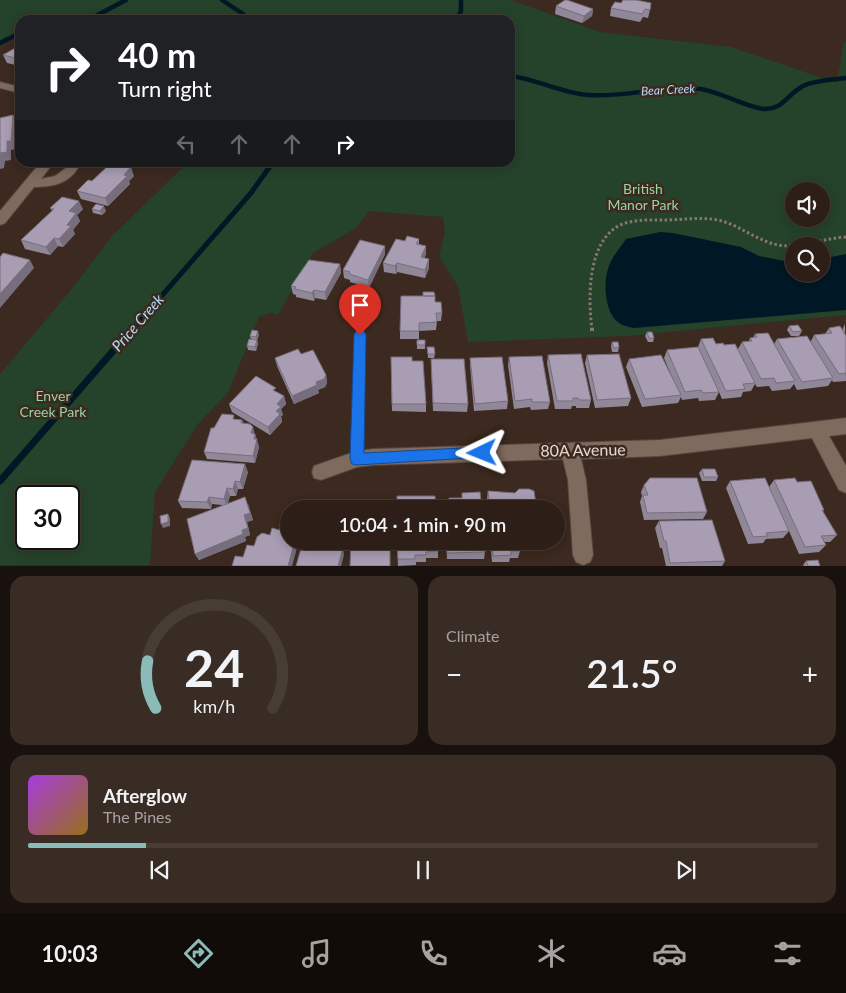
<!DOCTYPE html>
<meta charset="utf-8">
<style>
:root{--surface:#2d1f17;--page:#392c24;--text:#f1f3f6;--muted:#a7a2a1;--line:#483d36;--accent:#8bbbb9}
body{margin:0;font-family:Lato,sans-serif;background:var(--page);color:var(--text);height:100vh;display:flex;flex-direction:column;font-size:19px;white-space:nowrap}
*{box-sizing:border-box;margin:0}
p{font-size:16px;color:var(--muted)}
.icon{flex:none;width:28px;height:28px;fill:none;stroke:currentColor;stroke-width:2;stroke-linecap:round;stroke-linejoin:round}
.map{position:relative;height:566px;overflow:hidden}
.panel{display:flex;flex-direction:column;gap:10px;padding:10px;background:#19110d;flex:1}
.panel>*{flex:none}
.hud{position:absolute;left:15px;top:15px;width:500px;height:152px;border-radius:15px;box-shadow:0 2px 12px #0003,0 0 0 1px var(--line);background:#202124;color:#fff;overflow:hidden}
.tools{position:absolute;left:785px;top:182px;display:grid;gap:10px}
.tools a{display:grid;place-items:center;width:45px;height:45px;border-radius:50%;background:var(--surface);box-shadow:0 2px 12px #0003,0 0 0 1px var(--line);font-size:25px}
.speed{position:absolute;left:15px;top:485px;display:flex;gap:10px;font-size:25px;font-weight:700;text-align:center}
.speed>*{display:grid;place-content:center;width:65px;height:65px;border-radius:50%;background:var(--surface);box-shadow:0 2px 12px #0003,0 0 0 1px var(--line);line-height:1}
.speed .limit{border:2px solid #111;border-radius:8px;background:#fff;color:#111}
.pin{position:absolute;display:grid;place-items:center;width:42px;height:42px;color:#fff;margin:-51px -21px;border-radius:50% 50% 50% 0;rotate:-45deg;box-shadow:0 0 5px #0007}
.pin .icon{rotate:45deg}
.me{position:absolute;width:55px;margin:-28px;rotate:268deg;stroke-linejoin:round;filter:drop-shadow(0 0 4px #0008)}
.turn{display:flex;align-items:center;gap:18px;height:105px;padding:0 20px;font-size:22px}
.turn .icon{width:65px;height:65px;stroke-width:2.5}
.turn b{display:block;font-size:35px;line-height:42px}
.lanes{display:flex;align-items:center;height:48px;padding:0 20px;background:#0003;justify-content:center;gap:25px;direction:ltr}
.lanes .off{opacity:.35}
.big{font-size:38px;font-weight:600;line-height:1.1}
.panel .tile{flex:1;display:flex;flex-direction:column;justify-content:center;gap:8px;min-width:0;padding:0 18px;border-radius:15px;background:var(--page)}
.panel .dial{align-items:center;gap:0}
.dial svg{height:130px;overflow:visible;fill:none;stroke:var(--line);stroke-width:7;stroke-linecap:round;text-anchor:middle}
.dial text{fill:var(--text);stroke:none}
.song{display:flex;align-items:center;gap:15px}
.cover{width:60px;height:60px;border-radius:8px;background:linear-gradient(135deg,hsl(280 70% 55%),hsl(40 70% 35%))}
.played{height:5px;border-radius:2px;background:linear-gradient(90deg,var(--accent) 15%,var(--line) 15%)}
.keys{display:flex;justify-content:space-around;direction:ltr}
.heat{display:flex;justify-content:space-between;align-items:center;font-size:28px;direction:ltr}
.panel .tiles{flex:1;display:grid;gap:10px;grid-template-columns:1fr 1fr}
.tile:last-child{grid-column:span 2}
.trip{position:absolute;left:280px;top:500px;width:285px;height:50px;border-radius:25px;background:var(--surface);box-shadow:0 2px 12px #0003,0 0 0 1px var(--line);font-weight:600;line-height:50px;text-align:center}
.tabs{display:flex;height:80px;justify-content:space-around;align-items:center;background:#120c09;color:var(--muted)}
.tabs .icon{width:35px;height:35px}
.tabs .current{color:var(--accent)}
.tabs b{font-size:22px;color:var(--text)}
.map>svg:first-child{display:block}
.green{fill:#25422b;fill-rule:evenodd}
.water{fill:#001825}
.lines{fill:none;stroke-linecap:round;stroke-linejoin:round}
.stream-far2{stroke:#001825;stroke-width:4.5}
.stream-far1{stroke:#001825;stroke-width:5}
.stream{stroke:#001825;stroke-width:7}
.lane-casing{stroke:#55463d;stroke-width:2}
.street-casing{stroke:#55463d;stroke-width:2}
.path-far1{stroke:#87776e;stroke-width:3;stroke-dasharray:2.5 2.5;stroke-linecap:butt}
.path{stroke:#87776e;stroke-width:4;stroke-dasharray:3 3;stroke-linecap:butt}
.lane{fill:#7f6a5e;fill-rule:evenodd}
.street{fill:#7f6a5e;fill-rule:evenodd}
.wall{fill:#908799}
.shaded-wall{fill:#766e7d}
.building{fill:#a89db2;stroke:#766e7d}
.route{fill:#1a73e8;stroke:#114b97}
.labels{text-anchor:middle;stroke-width:5;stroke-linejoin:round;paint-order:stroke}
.far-water-label{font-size:12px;font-style:italic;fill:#b0ddf8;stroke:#3c291f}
.park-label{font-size:14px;fill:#94d5a0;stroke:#3c291f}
.water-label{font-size:15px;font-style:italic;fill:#b0ddf8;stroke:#3c291f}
.near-street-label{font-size:16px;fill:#e6dad3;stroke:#3c291f}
</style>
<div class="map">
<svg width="846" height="566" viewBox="0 0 846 566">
<rect width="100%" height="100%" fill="#3c291f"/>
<path class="green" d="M0,0H511L600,32L731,47L837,83L843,45L846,40V315L627,336L468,342L458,286L439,257L445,231L443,217L369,211L356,228L313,253L278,315L270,313L259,317L228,393L198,424L155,492L150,565H0V374L71,290L112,236L179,171L191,163L510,162V20H20V36L6,37L0,41ZM794,191H821V219H794ZM794,246H821V274H794ZM26,496H69V539H26Z"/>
<path class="water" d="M660,232L673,233L741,247L759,256L794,263V274H821V259L846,254V310L634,328C629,327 623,326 619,323C605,314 603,283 608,269C611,258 620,248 626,239Z"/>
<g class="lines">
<path class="stream-far2" d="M222,0L243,14L247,20
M88,20L126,0
M456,20L461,11V0
M0,43L20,33
M510,76C537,79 561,93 588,95C623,98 659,86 694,88C719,90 739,105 763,109C785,109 786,95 803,86C815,80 832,80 846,78"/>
<path class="stream-far1" d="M132,330L251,193L273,162"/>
<path class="stream" d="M0,481L133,328"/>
<defs>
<path id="lane" d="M360,331L363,332L365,335L362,459L361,462L357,464L353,462L352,459L355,335L357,332Z"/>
<path id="street" d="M0,82L20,87V93L0,88Z
M41,162H54L41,179L55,176L66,168L63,162H76L78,168C68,184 52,187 34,187L5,223L0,225V211Z
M846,418V434L829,436L846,466V493L839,490L812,438L660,456L581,459L586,480L593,555L590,562L583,565L576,562L573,555L568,480L563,459L373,465L357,467L321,480L314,478L312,472L314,466L357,451L373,449L660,440Z"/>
</defs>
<use href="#lane" class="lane-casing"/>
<use href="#street" class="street-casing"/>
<path class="path-far1" d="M592,330C588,298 587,242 620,225C634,219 650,220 665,220C684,220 703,216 722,221C742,227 758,241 778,245C801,249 823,238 846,237"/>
<path class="path" d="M592,328V332"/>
<use href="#lane" class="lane"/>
<use href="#street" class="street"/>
</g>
<path class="wall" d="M615,2L650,10L648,18L643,17L640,22L610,16L611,8Z
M556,6L593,9L592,16L582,23L555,14Z
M20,48V66L7,63L3,55Z
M134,176L129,181L130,184L108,206L81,199L77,191L92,181Z
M50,208L83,209L77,215L80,221L73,230L75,234L63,247L58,246L50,255L25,249L21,240L52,211Z
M92,209L106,211L102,215L93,213Z
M419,239V244L426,246V254L424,258L429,268L425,278L397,272L396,274L384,272L383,263L405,241Z
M385,246V254L369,288L350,282V280L344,278L343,270Z
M340,264L341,273L326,300L315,298L314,301L296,297V295L293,294L291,286Z
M435,302L442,313L441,321H437L436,330L419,331V339H400V331Z
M845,324L846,381L833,382L832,380L828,386L797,390L794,384L790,389L772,391L769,386L757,387L755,384L751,391L743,392L741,397L722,399L719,392L715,400L699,401L698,398L682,400L681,397L678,403L642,407L626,367L629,359L674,382L664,358L667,350L698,347L701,339L716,344L724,345L738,349L742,342L749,341L750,338H753L755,334L774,344L777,339L811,341L814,335L825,334L829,328L842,330Z
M789,326L802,331L799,336H791L787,330Z
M647,332L654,338L653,342H648L645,336Z
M259,335L257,340L258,344L256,351L248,350L247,346L251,339L250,336Z
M417,340H425V349H417Z
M612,342L619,347L618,352H612L611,346Z
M427,347L435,354L434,358H428Z
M301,354L326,375L327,383L325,387L318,390L319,393L294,404L277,366L275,358Z
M548,355L591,400L589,408H576V406H572L571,409H555L547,363Z
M587,355L631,398L628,406L595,408L585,363Z
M391,357L412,361L426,404V412L392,411Z
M509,357L550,402L548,409L531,410L530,407L514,409L508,365Z
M470,358L508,401L507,409L474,411L470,366Z
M431,359L468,404L467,412L433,411Z
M277,392L284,396L286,404L281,409L283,415L281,416L282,422L270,435L232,412L229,404Z
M236,419L242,420L244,424L255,434L259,447L255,463L207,459L204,452L214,428Z
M702,469L718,477L716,481H702L699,473Z
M248,472L243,489H238L236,496H230L228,503L248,504L253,520L247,522L250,535L245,537L246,541L199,560L195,554L222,505L212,504L211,509L182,508L178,501Z
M774,480L797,482L824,510L823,511L837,535L830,542H824L826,545L819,552L799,554L789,531L783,538L766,539L763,543L748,544L726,488L730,481L769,487Z
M644,485L707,512L703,519L644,520L640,502L642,496L641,492Z
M488,491L515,493L536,504L535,509H488L487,498Z
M659,521L725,561L722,566H666L662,548H660L655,528Z
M397,541L438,551V558H426V562H416V565L398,566Z
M446,541H484L485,552L484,559H447Z
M490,541H520V551L518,558H510L509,562H492Z
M806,561L820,566H804L803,565Z"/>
<path class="shaded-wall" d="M593,9L592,16L582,23L584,16Z
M13,115L17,123L15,149L11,150V160L5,161L4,168L0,169V153L7,141Z
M131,167L134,176L129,181L130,184L108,206L105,198Z
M79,201L83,209L77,215L80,221L73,230L75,234L63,247L59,239L69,211Z
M104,206L106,211L102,215L100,211Z
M54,238L58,246L50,255L46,247Z
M385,246V254L369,288L368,280Z
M426,246V254L421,266V257Z
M429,259V268L425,278V270Z
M30,260L34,268L0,308V294Z
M397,263V272L396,274L395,266Z
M340,264L341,273L326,300L325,292Z
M314,290L315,298L314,301L312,293Z
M258,331L259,335L257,340L258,344L256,351L255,347L257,340L256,337Z
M326,375L327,383L325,387L318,390L319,393L294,404L292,396L316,382Z
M284,396L286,404L281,409L283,415L281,416L282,422L270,435L268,427L277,404Z
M253,427L255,435V434L259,447L255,463L253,456L251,433Z
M245,464L248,472L243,489L240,482Z
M235,481L238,489L236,496L233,489Z
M227,488L230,496L227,506L224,499Z
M209,497L212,504L211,509L207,502Z
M245,497L253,520L247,522L250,535L245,537L246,541L199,560L195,554L242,530Z
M168,514L170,518V526L163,528L161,524Z
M295,541H299L292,566H288Z
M323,541H325L326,544L324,552L322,545Z
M343,548L344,555L341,566H338Z"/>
<path class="building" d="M565,0H567L593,9L584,16L556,6Z
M623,0H636L651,3L650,10L645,9L642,14L611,8L615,2L621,3Z
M17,47L20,48V59L3,55Z
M13,115L11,141H7V152L0,153V160V118Z
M111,163L131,167L124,175L127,176L105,198L77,191L88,180L92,181Z
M62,197L79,201L69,211L76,213L67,225L71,226L59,239L54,238L46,247L21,240L54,209L50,208Z
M96,204L104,206L100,211L92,209Z
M407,236L419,239L416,244L426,246L421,257L429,259L425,270L397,263L395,266L383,263L396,239L405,241Z
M360,240L385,246L368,280L349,274L350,272L343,270Z
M3,253L30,260L0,294V257Z
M309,260L340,264L325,292L314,290L312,293L295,289L296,287L291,286Z
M423,292H434L435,296H423Z
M401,296H435V302H441L442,313H436L437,322L419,323V331H400Z
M798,325L802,331L793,332L789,326Z
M840,326L846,336V373L839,374L814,335L832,333L829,328Z
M252,330L258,331L256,337L250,336Z
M647,332H652L654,338H649Z
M768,333L795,381L776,383L774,378L761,379L742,342L752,341L750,338L757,337L755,334Z
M807,336L833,378L802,382L777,339Z
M713,338L716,344L723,343L724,345L735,344L755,383L743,384L745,389L726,391L701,339Z
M249,339L257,340L255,347L247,346Z
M417,340H425V345H417Z
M612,342H618L619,347L614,348Z
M427,347H434L435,354H428Z
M698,347L719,392L703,393L701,390L685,392L667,350Z
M298,349L301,354L313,350L326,375L324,379L316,382L317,385L292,396L275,358Z
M581,354L591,400H579L578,398H573V401H557L548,355Z
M619,354L631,398L597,400L587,355Z
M661,355L681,395L645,399L629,359Z
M542,356L550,402H532V399L515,401L509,357Z
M391,357H412V361H423L426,404H392Z
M502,357L508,401L475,404L470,358Z
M431,359H464L468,404L433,403Z
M256,376L276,388L273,390L284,396L277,404L281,407L276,411L280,414L268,427L229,404Z
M222,414L234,415L233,419L242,420L241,423L250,424L253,427L251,433L255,434L254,439H257L253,456L204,452L211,428H214Z
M192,460L245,464L240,482L235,481L233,489L227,488L224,499L209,497L207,502L178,501Z
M702,469H715L718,477H704Z
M650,478H697L707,512L647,513L643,495H648L644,485Z
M765,478L789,531L766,533L768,536L753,537L730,481Z
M795,478L797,482L811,481L824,510H822L837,535L821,536L826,545L805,547L774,480Z
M519,489H529L534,491L536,504H524L525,509H490L488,491L515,493Z
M480,492L482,509H445L444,504H449V498H462V493Z
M397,496H435L436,509H397Z
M245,497L250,513L244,515L248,528L242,530L243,534L195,554L187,519Z
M168,514V522L161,524L160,516Z
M712,520L725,561L670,563L666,541H664L659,521Z
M272,528L279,530L280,528L289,529V541H295L288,566H232L235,556L243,557L247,545L254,546L257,537L262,533L270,535Z
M303,541H323L322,545L343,548L338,566H296Z
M351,541H390V566H350Z
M397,541H438V551L426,552V555H415V559H398Z
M446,541H484L485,552L447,553Z
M492,541H520V551H511V555L493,556Z
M818,560L820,566H808L806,561Z"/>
<path class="route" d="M360,330L364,331L366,335L364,453L482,447L487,449L489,453L487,457L357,465L352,464L350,459L354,335L356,331Z"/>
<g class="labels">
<g class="far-water-label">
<text transform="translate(668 90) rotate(-3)" y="4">Bear Creek</text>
</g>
<g class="park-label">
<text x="643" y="194">British<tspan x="643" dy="16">Manor Park</tspan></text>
<text x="53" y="401">Enver<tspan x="53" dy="16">Creek Park</tspan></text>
</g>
<g class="water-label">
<text transform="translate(138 323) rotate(-49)" y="5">Price Creek</text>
</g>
<g class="near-street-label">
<text transform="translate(583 450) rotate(-1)" y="6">80A Avenue</text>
</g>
</g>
</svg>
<div class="tools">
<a><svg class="icon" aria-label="sound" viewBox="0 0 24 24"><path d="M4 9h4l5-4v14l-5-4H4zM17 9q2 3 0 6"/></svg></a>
<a><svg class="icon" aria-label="search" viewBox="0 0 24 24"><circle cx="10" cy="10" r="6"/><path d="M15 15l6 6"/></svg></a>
</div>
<div class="speed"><div class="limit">30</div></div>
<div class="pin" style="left:360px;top:335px;background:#d93025"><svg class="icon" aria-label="arrive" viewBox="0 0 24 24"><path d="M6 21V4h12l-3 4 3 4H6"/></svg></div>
<svg class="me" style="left:482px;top:453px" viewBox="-20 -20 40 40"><path d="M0-17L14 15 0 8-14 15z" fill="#1a73e8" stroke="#fff" stroke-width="4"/></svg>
<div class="trip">10:04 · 1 min · 90 m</div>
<div class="hud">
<div class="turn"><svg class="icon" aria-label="right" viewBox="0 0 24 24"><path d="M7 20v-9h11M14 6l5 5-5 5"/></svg><div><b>40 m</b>Turn right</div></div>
<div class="lanes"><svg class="icon off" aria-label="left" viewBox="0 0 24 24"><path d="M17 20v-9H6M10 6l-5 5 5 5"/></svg><svg class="icon off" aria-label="ahead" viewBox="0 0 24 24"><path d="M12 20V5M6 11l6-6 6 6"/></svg><svg class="icon off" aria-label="ahead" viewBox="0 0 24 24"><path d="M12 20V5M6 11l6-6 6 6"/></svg><svg class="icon" aria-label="right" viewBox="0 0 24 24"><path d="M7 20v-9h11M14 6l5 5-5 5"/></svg></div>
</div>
</div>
<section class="panel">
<div class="tiles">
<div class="tile dial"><svg viewBox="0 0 100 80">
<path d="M14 69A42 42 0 1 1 86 69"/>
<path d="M14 69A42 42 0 0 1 9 40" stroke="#8bbbb9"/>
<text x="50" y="56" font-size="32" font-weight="700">24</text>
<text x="50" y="72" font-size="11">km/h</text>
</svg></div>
<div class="tile"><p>Climate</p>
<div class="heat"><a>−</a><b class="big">21.5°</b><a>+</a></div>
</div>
<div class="tile">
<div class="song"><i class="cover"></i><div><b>Afterglow</b><p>The Pines</p></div></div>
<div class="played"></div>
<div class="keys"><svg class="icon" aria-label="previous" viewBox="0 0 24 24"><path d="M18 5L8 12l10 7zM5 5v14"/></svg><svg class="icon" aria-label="pause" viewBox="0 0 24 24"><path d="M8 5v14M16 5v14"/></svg><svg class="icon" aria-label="next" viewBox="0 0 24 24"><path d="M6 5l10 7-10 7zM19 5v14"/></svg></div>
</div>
</div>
</section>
<nav class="tabs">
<b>10:03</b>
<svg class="icon current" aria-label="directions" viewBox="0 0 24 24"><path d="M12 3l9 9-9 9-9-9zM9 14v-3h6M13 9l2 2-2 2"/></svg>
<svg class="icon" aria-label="music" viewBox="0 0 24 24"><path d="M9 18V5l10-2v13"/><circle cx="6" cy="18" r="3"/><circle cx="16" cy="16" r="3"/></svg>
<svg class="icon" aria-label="phone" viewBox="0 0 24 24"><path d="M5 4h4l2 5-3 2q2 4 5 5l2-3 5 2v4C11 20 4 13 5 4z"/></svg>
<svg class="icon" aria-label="climate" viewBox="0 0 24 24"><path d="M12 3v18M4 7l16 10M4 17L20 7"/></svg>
<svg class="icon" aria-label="car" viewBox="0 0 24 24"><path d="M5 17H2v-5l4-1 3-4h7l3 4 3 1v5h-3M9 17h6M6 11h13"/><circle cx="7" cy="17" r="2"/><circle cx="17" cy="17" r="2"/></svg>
<svg class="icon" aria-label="filters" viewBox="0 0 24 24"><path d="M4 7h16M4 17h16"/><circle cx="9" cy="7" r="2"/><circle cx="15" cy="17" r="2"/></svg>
</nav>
